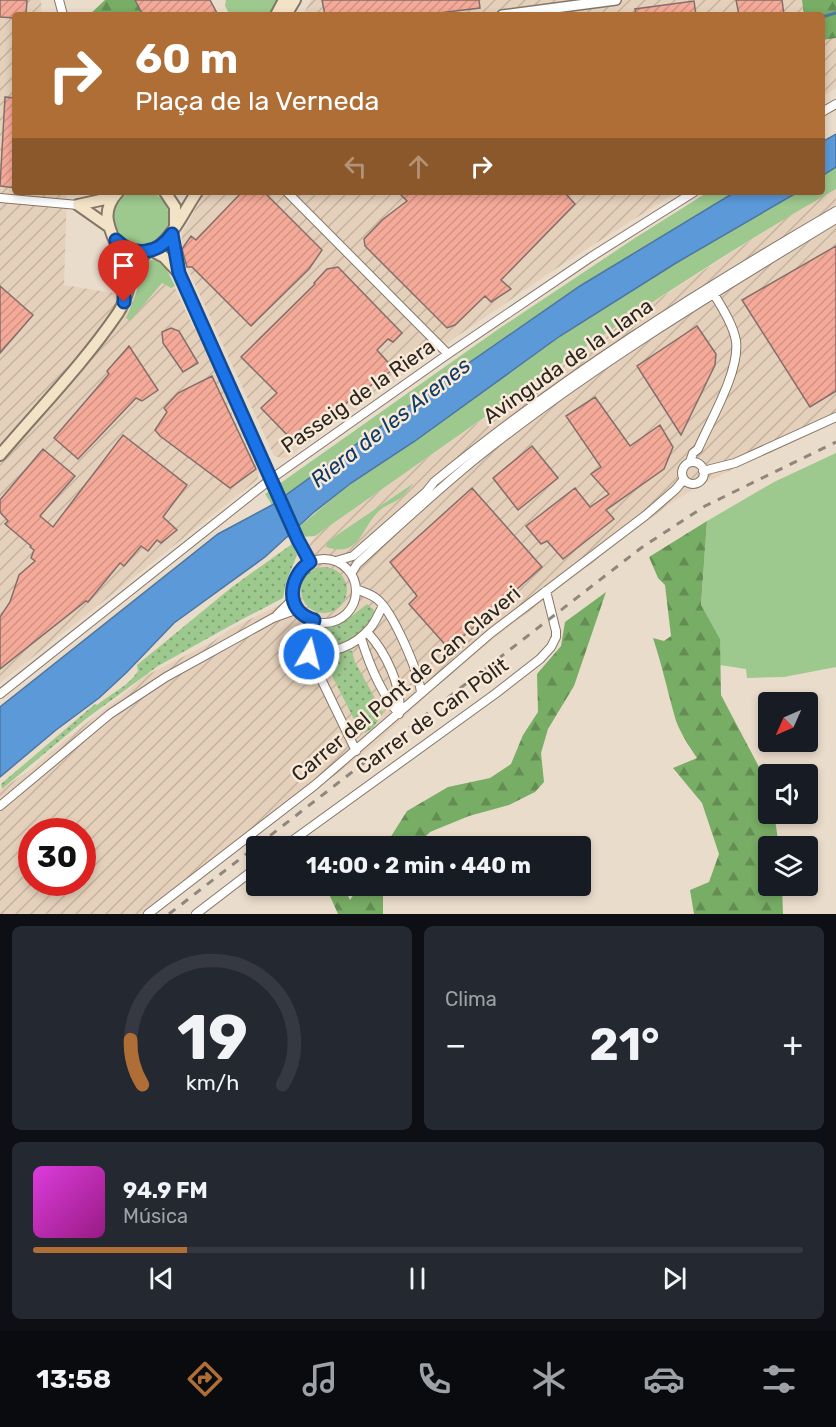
<!DOCTYPE html>
<html lang="es">
<meta charset="utf-8">
<style>
:root{--surface:#171b24;--page:#242831;--text:#f1f3f6;--muted:#9ea1a6;--line:#363941;--accent:#ae6e36}
body{margin:0;font-family:Rubik,sans-serif;background:var(--page);color:var(--text);height:100vh;display:flex;flex-direction:column;font-size:22px;white-space:nowrap}
*{box-sizing:border-box;margin:0}
p{font-size:20px;color:var(--muted)}
.icon{flex:none;width:33px;height:33px;fill:none;stroke:currentColor;stroke-width:2;stroke-linecap:round;stroke-linejoin:round}
.map{position:relative;height:914px;overflow:hidden}
.panel{display:flex;flex-direction:column;gap:12px;padding:12px;background:#0d0f14;flex:1}
.panel>*{flex:none}
.top-card{position:absolute;left:12px;top:12px;width:813px;height:183px;border-radius:6px;box-shadow:0 3px 9px #0003;background:#ae6e36;color:#fff;overflow:hidden}
.needle{width:39px;rotate:225deg}
.controls{position:absolute;left:758px;top:692px;display:grid;gap:12px}
.controls a{display:grid;place-items:center;width:60px;height:60px;border-radius:6px;background:var(--surface);box-shadow:0 3px 9px #0003;font-size:30px}
.speed{position:absolute;left:18px;top:818px;display:flex;gap:12px;font-size:30px;font-weight:700;text-align:center}
.speed>*{display:grid;place-content:center;width:78px;height:78px;border-radius:50%;background:var(--surface);box-shadow:0 3px 9px #0003;line-height:1}
.speed .limit{border:9px solid #d22;background:#fff;color:#111}
.pin{position:absolute;display:grid;place-items:center;width:51px;height:51px;color:#fff;margin:-62px -26px;border-radius:50% 50% 50% 0;rotate:-45deg;box-shadow:0 0 6px #0007}
.pin .icon{rotate:45deg}
.me{position:absolute;width:66px;margin:-33px;rotate:8deg;stroke-linejoin:round;filter:drop-shadow(0 0 4px #0008)}
.turn{display:flex;align-items:center;gap:21px;height:126px;padding:0 24px;font-size:27px}
.turn .icon{width:78px;height:78px;stroke-width:2.5}
.turn b{display:block;font-size:42px;line-height:51px}
.lanes{display:flex;align-items:center;height:57px;padding:0 24px;background:#0003;justify-content:center;gap:30px;direction:ltr}
.lanes .off{opacity:.35}
.big{font-size:45px;font-weight:700;line-height:1.1}
.panel .widget{flex:1;display:flex;flex-direction:column;justify-content:center;gap:9px;min-width:0;padding:0 21px;border-radius:9px;background:var(--page)}
.panel .dial{align-items:center;gap:0}
.dial svg{height:156px;overflow:visible;fill:none;stroke:var(--line);stroke-width:7;stroke-linecap:round;text-anchor:middle}
.dial text{fill:var(--text);stroke:none}
.song{display:flex;align-items:center;gap:18px}
.cover{width:72px;height:72px;border-radius:9px;background:linear-gradient(135deg,hsl(300 70% 55%),hsl(310 70% 35%))}
.played{height:6px;border-radius:3px;background:linear-gradient(90deg,var(--accent) 20%,var(--line) 20%)}
.keys{display:flex;justify-content:space-around;direction:ltr}
.heat{display:flex;justify-content:space-between;align-items:center;font-size:33px;direction:ltr}
.panel .tiles{flex:1;display:grid;gap:12px;grid-template-columns:1fr 1fr}
.widget:last-child{grid-column:span 2}
.trip{position:absolute;left:246px;top:836px;width:345px;height:60px;border-radius:6px;background:var(--surface);box-shadow:0 3px 9px #0003;font-weight:700;line-height:60px;text-align:center}
.menu{display:flex;height:96px;justify-content:space-around;align-items:center;background:#090b0e;color:var(--muted)}
.menu .icon{width:42px;height:42px}
.menu .current{color:var(--accent)}
.menu b{font-size:27px;color:var(--text)}
.map>svg:first-child{display:block}
.industrial{fill:url(#industrial-furrows);fill-rule:evenodd}
.grass{fill:#9dc88e}
.forest{fill:url(#forest-firs)}
.garden{fill:url(#garden-dots)}
.water{fill:#5b99d9;stroke:#4d76a1;stroke-width:1.5}
.lines{fill:none;stroke-linecap:round;stroke-linejoin:round}
.stream{stroke:#4d76a1;stroke-width:3}
.building{fill:url(#building-hatch);stroke:#836f6a;stroke-width:1.5}
.minor-casing{stroke:#847768;stroke-width:10}
.tertiary-casing{stroke:#847768;stroke-width:12}
.secondary-casing{stroke:#847768;stroke-width:14}
.minor{stroke:#fff;stroke-width:8}
.tertiary{stroke:#fff;stroke-width:9}
.secondary{stroke:#f3e3c6;stroke-width:10}
.rail{stroke:#91867b;stroke-width:3;stroke-dasharray:8 8;stroke-linecap:butt}
.route-casing{stroke:#114b97;stroke-width:15}
.route{stroke:#1a73e8;stroke-width:10}
.labels{text-anchor:middle;stroke-width:5;stroke-linejoin:round;paint-order:stroke}
.street-label{font-size:21px;fill:#2b251f;stroke:#f8e9d8}
.water-label{font-size:22px;font-style:italic;fill:#0e3b65;stroke:#f8e9d8}
</style>
<div class="map">
<svg width="836" height="914" viewBox="0 0 836 914">
<defs>
<pattern id="industrial-furrows" width="10" height="10" patternUnits="userSpaceOnUse" patternTransform="scale(1.5)"><rect width="10" height="10" fill="#e5d1bb"/><path d="M-1 1l2-2M0 10L10 0M9 11l2-2" fill="none" stroke="#c5b3a0"/></pattern>
<pattern id="forest-firs" width="22" height="20" patternUnits="userSpaceOnUse" patternTransform="scale(1.5)"><rect width="22" height="20" fill="#78ad65"/><path d="M5 1l3.5 6h-7zM16 11l3.5 6h-7z" fill="#638d53"/></pattern>
<pattern id="garden-dots" width="8" height="8" patternUnits="userSpaceOnUse" patternTransform="scale(1.5)"><rect width="8" height="8" fill="#9dc88e"/><path d="M2 2h.1M6 6h.1" fill="none" stroke="#80a273" stroke-width="1.8" stroke-linecap="round"/></pattern>
<pattern id="building-hatch" width="6" height="6" patternUnits="userSpaceOnUse" patternTransform="scale(1.5)"><rect width="6" height="6" fill="#f5aa99"/><path d="M-1 1l2-2M0 6l6-6M5 7l2-2" fill="none" stroke="#d29283"/></pattern>
</defs>
<rect width="100%" height="100%" fill="#eadccb"/>
<path class="industrial" d="M0,0H41L42,15H15V192H67L64,285L143,298L157,282L170,277L192,325L203,339L215,363L229,407L259,472L257,480L0,683Z
M311,0H836V88L822,97V15H303Z
M836,189V421L745,463L699,486L668,505L496,637L434,689L376,744L152,914H0V790L33,768L62,742L123,695L143,677L212,642L232,628L285,602L295,568L315,536L619,324L795,212ZM32,831H82V882H32Z
M205,192H677L563,264L459,335L285,459L274,456L181,254L182,233Z"/>
<path class="grass" d="M226,0H278L269,15H230L225,6Z
M836,167V189C655,292 486,417 315,536L286,538L351,483L415,441L560,336L676,263L798,192H822V176Z
M113 218a28 28 0 1 1 56 0a28 28 0 1 1-56 0Z
M708,192H735L580,286L460,369L272,505L265,494L497,330L635,238Z
M155,259L164,264L175,286L171,288L162,283L130,321L126,318C130,309 134,300 137,290C140,277 137,263 155,259Z
M836,453V667L784,677L747,678L746,669L720,665V639L701,606L707,521L774,482Z
M414,483C409,489 402,499 394,502C388,505 383,507 378,512C360,530 360,558 326,547L327,543L337,535Z"/>
<path class="forest" d="M105,0H135L143,15H89Z
M802,0H836V38L822,40V15H804Z
M707,521L701,605L720,639L721,695L768,784V813H774L779,846H768V885H782L783,914H694L690,890L709,882L719,854L702,803L673,768L697,758C689,746 681,734 676,721C668,693 662,665 653,638L664,641L671,636L665,585L658,578L649,557Z
M606,592L574,686L548,729L541,753L544,782L535,792L509,805L469,816L430,832L416,846H385L407,811L448,787L490,778L511,764L523,735L538,712L537,674L561,646L565,622Z
M325,885H343L350,900L360,885H383V914H338Z"/>
<path class="garden" d="M292,544L297,555L286,582L283,598L237,622L158,666L87,718L2,789L1,784L95,704L97,705C110,694 129,686 138,671L137,665L232,587Z
M301 590a23 23 0 1 1 46 0a23 23 0 1 1-46 0Z
M367,604L375,611C372,634 341,648 320,644L316,639L318,632L322,629L332,627L348,619Z
M348,650L352,651L355,662L383,713L373,728L365,733L359,729L322,656Z"/>
<path class="water" d="M836,134V167L822,176V142Z
M735,192H798L676,263L560,336L415,441L351,483L313,513L265,557L174,623L126,673L99,698L56,730L0,777V707L218,534L272,505L460,369L580,286Z"/>
<g class="lines">
<path class="stream" d="M822,17L836,13"/>
</g>
<path class="building" d="M0,0H27L26,15H15V18L0,17Z
M135,0H210L218,15H143Z
M322,0H479L480,8L422,15H325Z
M736,0H782L784,15H739Z
M694,1L696,15H636L635,9Z
M5,97L15,98V188L0,186Z
M242,192H264L322,250L309,269L251,326L192,267H187L182,249L191,236L196,240Z
M398,192H564L575,204L501,280L511,289L491,302L485,296L455,325L447,328L365,246L364,239L382,220L407,201Z
M836,246V391L810,407L742,300Z
M338,267L402,333L393,342L388,339L377,350L394,369L293,441L261,408L277,393L241,357L315,284L314,283L327,269Z
M0,286L33,315L0,353Z
M697,326L716,354L715,365L681,435L637,366Z
M171,328L179,331L198,363L183,372L163,343L162,332Z
M129,346L158,390L142,401L136,398L78,459L54,438L109,374L107,371Z
M212,376L256,469L230,488L160,436L155,430L167,412L164,408L178,393Z
M595,397L630,446L660,425L673,447L664,469L606,510L614,519L563,559L547,541L541,544L526,526L575,488L590,507L609,494L591,474L601,467L566,416Z
M123,435L187,485L163,517L177,530L161,543L157,540L148,551L141,546L124,566L120,563L88,602L86,601L0,669V617L10,602L19,575L35,561L31,558L34,550L30,547L31,546L5,524L8,521L0,512V500L43,449L75,476L40,516L53,527Z
M532,446L558,478L518,510L493,478Z
M472,488L542,567L449,649L409,604L417,596L390,562Z"/>
<g class="lines">
<defs>
<path id="minor" d="M59,0L63,15
M822,112L836,104
M287,192L448,354
M0,198L78,205
M179,273L298,540L310,562
M690,462L693,453L698,449C710,421 740,371 736,341C733,324 721,306 712,291
M682 473a11 11 0 1 1 22 0a11 11 0 1 1-22 0Z
M703,471L735,463L836,417
M292 591a32 32 0 1 1 64 0a32 32 0 1 1-64 0Z
M336,561L353,556L426,492L434,482C559,379 697,292 836,211
M351,574L357,564C395,529 433,494 473,461C586,370 712,294 836,219
M356,589C363,592 371,594 377,599C393,612 419,672 421,693
M277,615L293,599
M314,620L307,645L309,654L356,751
M361,638C369,664 381,693 399,714C403,687 385,651 367,632
M307,645C329,659 356,645 371,627C376,621 379,612 383,606
M0,694L271,479L448,354L591,257L694,192
M0,806L110,714L166,677L273,618L298,609
M285,846L495,694L540,659L551,647L556,637V631L546,591
M148,914L315,785L491,633L646,515L676,489L684,479
M196,914L256,868"/>
<path id="tertiary" d="M502,15L616,0"/>
<path id="secondary" d="M276,15L284,0
M286,15L295,0
M118,192C96,216 114,234 122,259C124,268 124,278 125,287
M165,192L175,207V225
M78,205L108,226
M78,205L114,197
M172,234L179,273
M116,240C157,278 178,219 197,192
M151,250L164,257L177,271
M0,455C40,408 84,363 118,313C132,292 127,272 147,252"/>
</defs>
<use href="#minor" class="minor-casing"/>
<use href="#tertiary" class="tertiary-casing"/>
<use href="#secondary" class="secondary-casing"/>
<use href="#minor" class="minor"/>
<use href="#tertiary" class="tertiary"/>
<use href="#secondary" class="secondary"/>
<path class="rail" d="M169,914L641,548L705,506L836,442"/>
</g>
<g class="lines">
<defs>
<path id="route" d="M124,302V270L116,240C133,257 158,255 172,234L179,273L298,540L310,562C288,577 284,611 314,620L307,645L309,654"/>
</defs>
<use href="#route" class="route-casing"/>
<use href="#route" class="route"/>
</g>
<g class="labels">
<g class="street-label">
<text transform="translate(568 361) rotate(-35)" y="7">Avinguda de la Llana</text>
<text transform="translate(358 396) rotate(-35)" y="7">Passeig de la Riera</text>
<text transform="translate(406 684) rotate(-40)" y="7">Carrer del Pont de Can Claveri</text>
<text transform="translate(432 716) rotate(-36)" y="7">Carrer de Can Pòlit</text>
</g>
<g class="water-label">
<text transform="translate(390 422) rotate(-38)" y="8">Riera de les Arenes</text>
</g>
</g>
</svg>
<div class="controls">
<a><svg class="needle" viewBox="-14 -14 28 28"><path d="M0-13l5 13h-10z" fill="#e53935"/><path d="M0 13l5-13h-10z" fill="#9ea1a6"/></svg></a>
<a><svg class="icon" aria-label="sound" viewBox="0 0 24 24"><path d="M4 9h4l5-4v14l-5-4H4zM17 9q2 3 0 6"/></svg></a>
<a><svg class="icon" aria-label="layers" viewBox="0 0 24 24"><path d="M12 4l9 5-9 5-9-5zM3 14l9 5 9-5"/></svg></a>
</div>
<div class="speed"><div class="limit">30</div></div>
<div class="pin" style="left:124px;top:302px;background:#d93025"><svg class="icon" aria-label="arrive" viewBox="0 0 24 24"><path d="M6 21V4h12l-3 4 3 4H6"/></svg></div>
<svg class="me" style="left:309px;top:654px" viewBox="-20 -20 40 40"><circle r="17" fill="#1a73e8" stroke="#fff" stroke-width="3"/><path d="M0-11L8 9 0 5-8 9z" fill="#fff"/></svg>
<div class="trip">14:00 · 2 min · 440 m</div>
<div class="top-card">
<div class="turn"><svg class="icon" aria-label="right" viewBox="0 0 24 24"><path d="M7 20v-9h11M14 6l5 5-5 5"/></svg><div><b>60 m</b>Plaça de la Verneda</div></div>
<div class="lanes"><svg class="icon off" aria-label="left" viewBox="0 0 24 24"><path d="M17 20v-9H6M10 6l-5 5 5 5"/></svg><svg class="icon off" aria-label="ahead" viewBox="0 0 24 24"><path d="M12 20V5M6 11l6-6 6 6"/></svg><svg class="icon" aria-label="right" viewBox="0 0 24 24"><path d="M7 20v-9h11M14 6l5 5-5 5"/></svg></div>
</div>
</div>
<section class="panel">
<div class="tiles">
<div class="widget dial"><svg viewBox="0 0 100 80">
<path d="M14 69A42 42 0 1 1 86 69"/>
<path d="M14 69A42 42 0 0 1 8 46" stroke="#ae6e36"/>
<text x="50" y="56" font-size="32" font-weight="700">19</text>
<text x="50" y="72" font-size="11">km/h</text>
</svg></div>
<div class="widget"><p>Clima</p>
<div class="heat"><a>−</a><b class="big">21°</b><a>+</a></div>
</div>
<div class="widget">
<div class="song"><i class="cover"></i><div><b>94.9 FM</b><p>Música</p></div></div>
<div class="played"></div>
<div class="keys"><svg class="icon" aria-label="previous" viewBox="0 0 24 24"><path d="M18 5L8 12l10 7zM5 5v14"/></svg><svg class="icon" aria-label="pause" viewBox="0 0 24 24"><path d="M8 5v14M16 5v14"/></svg><svg class="icon" aria-label="next" viewBox="0 0 24 24"><path d="M6 5l10 7-10 7zM19 5v14"/></svg></div>
</div>
</div>
</section>
<nav class="menu">
<b>13:58</b>
<svg class="icon current" aria-label="directions" viewBox="0 0 24 24"><path d="M12 3l9 9-9 9-9-9zM9 14v-3h6M13 9l2 2-2 2"/></svg>
<svg class="icon" aria-label="music" viewBox="0 0 24 24"><path d="M9 18V5l10-2v13"/><circle cx="6" cy="18" r="3"/><circle cx="16" cy="16" r="3"/></svg>
<svg class="icon" aria-label="phone" viewBox="0 0 24 24"><path d="M5 4h4l2 5-3 2q2 4 5 5l2-3 5 2v4C11 20 4 13 5 4z"/></svg>
<svg class="icon" aria-label="climate" viewBox="0 0 24 24"><path d="M12 3v18M4 7l16 10M4 17L20 7"/></svg>
<svg class="icon" aria-label="car" viewBox="0 0 24 24"><path d="M5 17H2v-5l4-1 3-4h7l3 4 3 1v5h-3M9 17h6M6 11h13"/><circle cx="7" cy="17" r="2"/><circle cx="17" cy="17" r="2"/></svg>
<svg class="icon" aria-label="filters" viewBox="0 0 24 24"><path d="M4 7h16M4 17h16"/><circle cx="9" cy="7" r="2"/><circle cx="15" cy="17" r="2"/></svg>
</nav>
